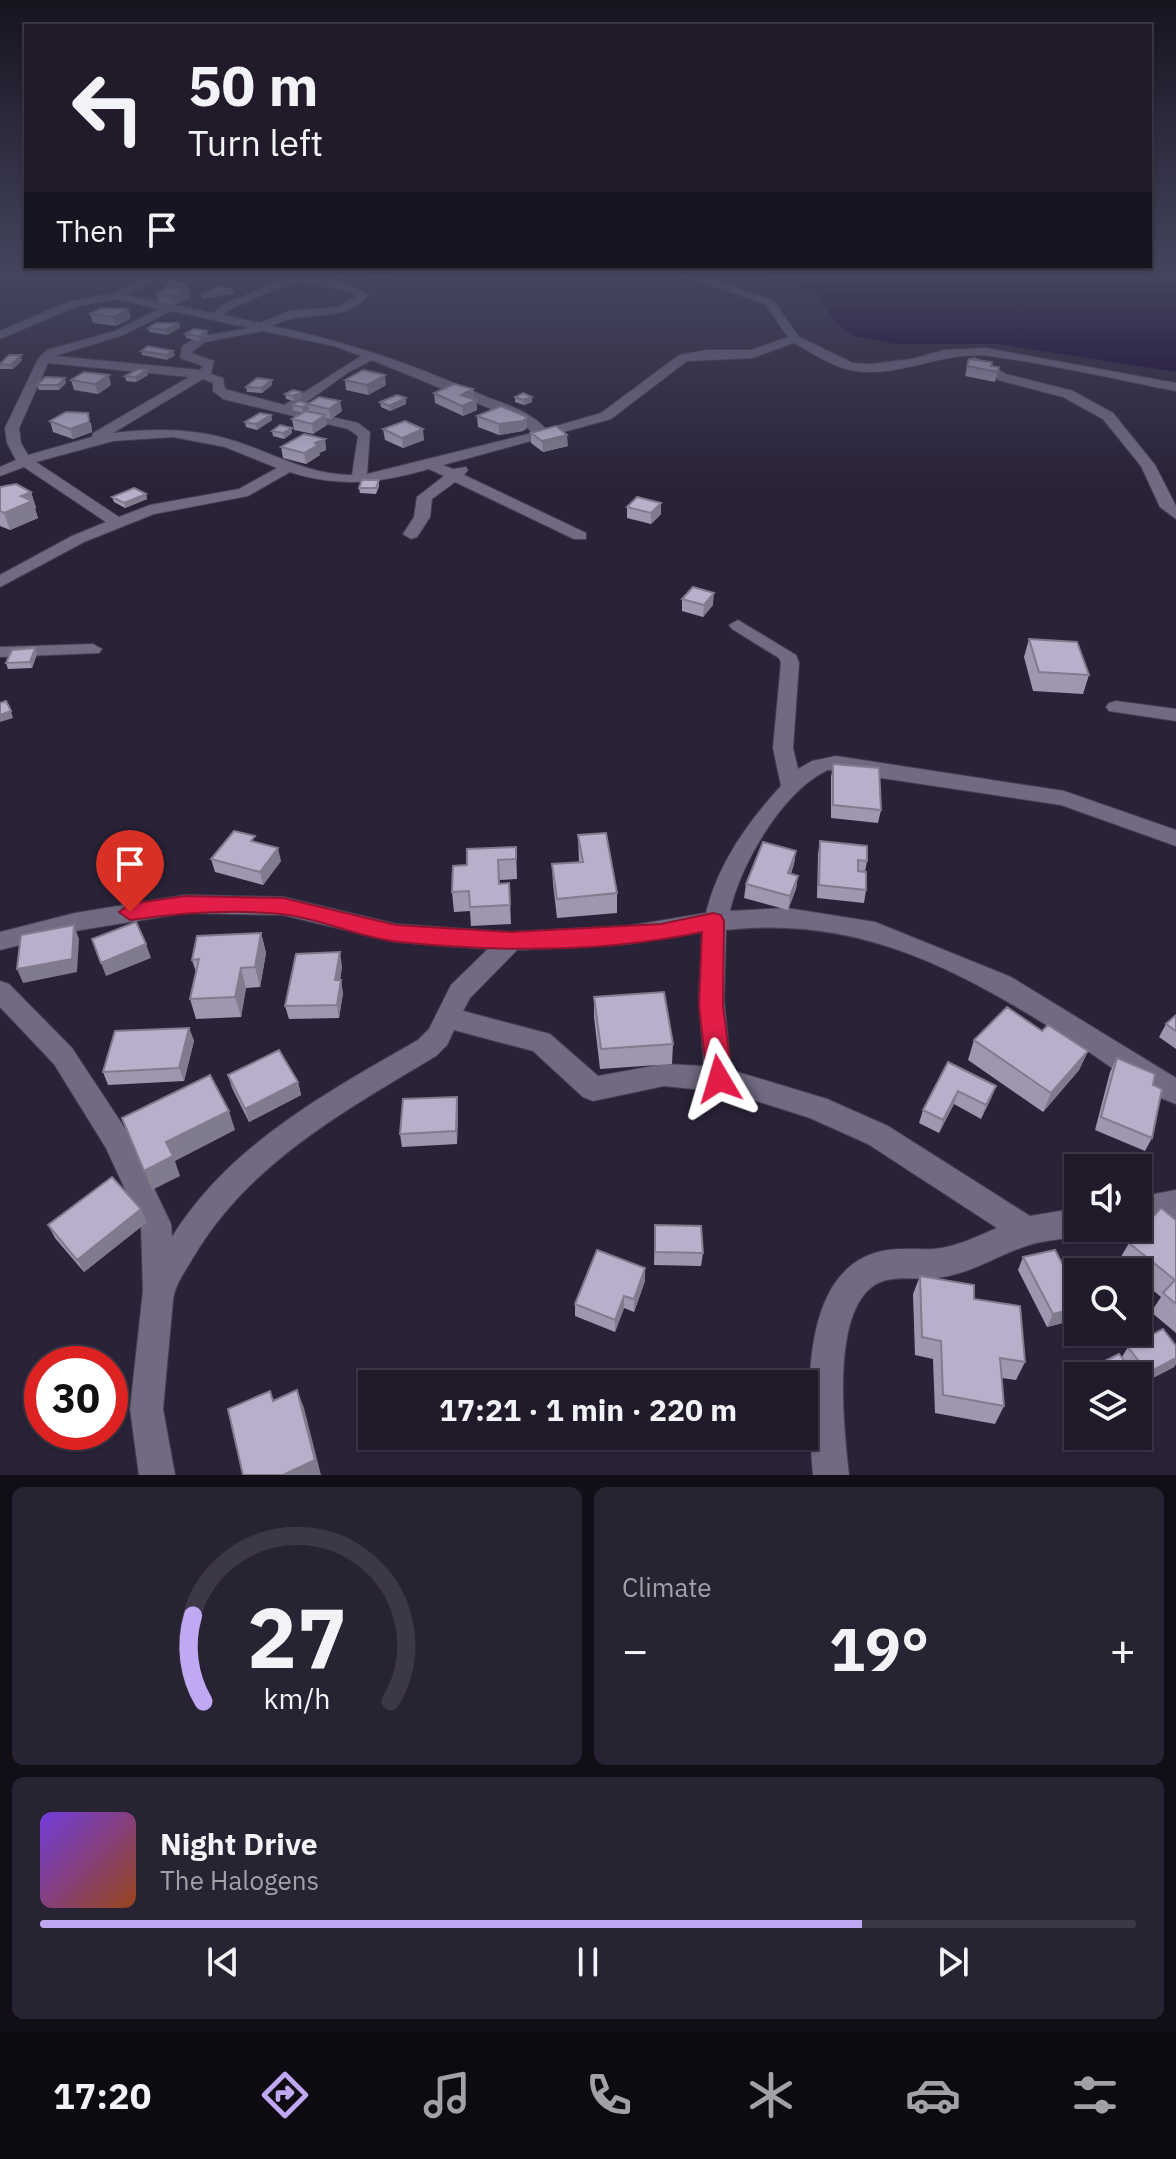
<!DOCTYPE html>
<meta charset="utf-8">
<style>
:root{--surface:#201a2a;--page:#282332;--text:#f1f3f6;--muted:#a2a1a8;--line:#3d3847;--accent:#c0a8f3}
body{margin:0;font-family:"IBM Plex Sans",sans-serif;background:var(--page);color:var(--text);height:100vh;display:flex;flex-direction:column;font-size:30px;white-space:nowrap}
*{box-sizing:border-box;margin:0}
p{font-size:26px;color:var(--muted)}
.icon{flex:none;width:44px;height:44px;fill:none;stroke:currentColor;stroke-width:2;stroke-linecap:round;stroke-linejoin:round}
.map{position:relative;height:1475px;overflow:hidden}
.side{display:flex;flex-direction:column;gap:12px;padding:12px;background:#120e17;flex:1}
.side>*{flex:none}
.hud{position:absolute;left:24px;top:24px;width:1128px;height:244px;border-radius:0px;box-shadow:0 2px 6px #0004,0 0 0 2px var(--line);background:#201a2a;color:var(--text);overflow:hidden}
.buttons{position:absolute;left:1064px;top:1154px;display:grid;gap:16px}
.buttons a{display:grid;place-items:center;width:88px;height:88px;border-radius:0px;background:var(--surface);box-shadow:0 2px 6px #0004,0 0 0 2px var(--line);font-size:40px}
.speed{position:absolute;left:24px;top:1346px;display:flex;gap:16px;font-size:40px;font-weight:700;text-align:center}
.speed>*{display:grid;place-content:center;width:104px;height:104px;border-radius:50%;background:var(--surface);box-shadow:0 2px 6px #0004,0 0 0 2px var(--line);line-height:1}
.speed .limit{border:12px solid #d22;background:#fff;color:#111}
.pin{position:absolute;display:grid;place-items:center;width:68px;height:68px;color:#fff;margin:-82px -34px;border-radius:50% 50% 50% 0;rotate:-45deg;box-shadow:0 0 8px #0007}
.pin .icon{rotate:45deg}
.me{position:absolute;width:88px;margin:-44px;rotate:353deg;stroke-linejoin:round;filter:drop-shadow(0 0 6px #0008)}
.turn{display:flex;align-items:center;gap:28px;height:168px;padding:0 32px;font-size:36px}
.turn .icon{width:104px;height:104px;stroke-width:2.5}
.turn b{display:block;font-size:56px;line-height:68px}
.then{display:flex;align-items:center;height:76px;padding:0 32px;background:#0003;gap:16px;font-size:30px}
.big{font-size:60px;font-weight:700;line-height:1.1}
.side .widget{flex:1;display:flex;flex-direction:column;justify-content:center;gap:12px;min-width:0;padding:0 28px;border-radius:12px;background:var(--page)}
.side .dial{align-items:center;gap:0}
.dial svg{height:208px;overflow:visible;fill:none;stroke:var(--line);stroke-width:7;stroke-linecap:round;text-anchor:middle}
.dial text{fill:var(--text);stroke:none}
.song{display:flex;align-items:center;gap:24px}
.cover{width:96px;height:96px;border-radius:12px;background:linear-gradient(135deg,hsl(260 70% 55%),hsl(20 70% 35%))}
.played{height:8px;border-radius:4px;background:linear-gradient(90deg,var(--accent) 75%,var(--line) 75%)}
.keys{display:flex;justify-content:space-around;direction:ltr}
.heat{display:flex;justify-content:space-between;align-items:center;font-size:44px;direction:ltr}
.side .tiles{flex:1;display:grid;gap:12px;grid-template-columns:1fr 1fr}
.widget:last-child{grid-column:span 2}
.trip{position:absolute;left:358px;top:1370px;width:460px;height:80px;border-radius:0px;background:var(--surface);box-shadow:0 2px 6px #0004,0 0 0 2px var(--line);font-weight:700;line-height:80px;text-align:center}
.tabs{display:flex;height:128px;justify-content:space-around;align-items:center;background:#0d0a11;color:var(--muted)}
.tabs .icon{width:56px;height:56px}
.tabs .current{color:var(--accent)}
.tabs b{font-size:36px;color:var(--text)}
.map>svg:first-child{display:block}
.water{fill:#14002d}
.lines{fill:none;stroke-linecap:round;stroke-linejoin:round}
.minor-casing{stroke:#464052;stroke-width:2}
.minor{fill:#716a82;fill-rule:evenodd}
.wall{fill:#9e97af}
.shaded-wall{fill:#817b8e}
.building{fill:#b8b0cb;stroke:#817b8e;stroke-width:2}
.route{fill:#e11d48;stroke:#92132f;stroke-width:2}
</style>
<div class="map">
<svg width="1176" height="1475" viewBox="0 0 1176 1475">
<rect width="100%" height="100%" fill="#2a2338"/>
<path class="water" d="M741,274H1176V372L997,344H896L854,336L834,321L818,294L787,283Z"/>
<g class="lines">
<defs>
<path id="minor" d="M151,274H165L126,295L213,313L224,304L284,279L271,274C300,274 346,276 369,295C344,325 304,308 272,326C347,341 417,366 487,397C508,405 531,412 546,429L601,413L679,355L706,350H751L788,337L765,304L677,274H694L773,300L799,337L853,363L870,364L912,359L944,350L986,348L1176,383V391C1114,379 1051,364 989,356C942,350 897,380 850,370C831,366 811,352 794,343L752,358L687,361L611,419L443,465L453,469L466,467L468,470L464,475L586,533V539H574L455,482L432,499L430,517L417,537L411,539L403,534L414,517L417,497L444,476L429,469C381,483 338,488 290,472L248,496L154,514L84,542L0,587V575L72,536L106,522L24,467L0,476V467L16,460L7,443L5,428L38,359L47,350L115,331L159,309L116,299L75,307L0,339V331L68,302L113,293ZM296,281L348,291L357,296L338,307L289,311L260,323L223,315L232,308ZM171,311L250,328L197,337L182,346L180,358L203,366L200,370L55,356L123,335ZM263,331L334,346L361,356L284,405L225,389L223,378L211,374L214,361L191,353L205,342ZM372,360L523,422L532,433L367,474L370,432L358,423L297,409L349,372ZM48,363L189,377L93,433L92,437L28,455L21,443L19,428ZM203,379L213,383V391L223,399L348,429L358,436L352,475C309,475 275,454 235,441C194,428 155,428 113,433ZM173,437L225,447L277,468L239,489L150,505L119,517L36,462L113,441Z
M974,357L1006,374L1073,391L1113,413L1155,465L1176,506V519L1160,507L1141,466L1103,419L1063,397L998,380L970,364L968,361Z
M738,620L796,655L799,663L793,748L798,769L812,761L836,756L1064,791L1176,830V846L1061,805L828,770C783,790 740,865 730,911L787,908L875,922L1011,977L1176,1078V1104C1139,1091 1105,1061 1072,1041C961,971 862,915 726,930L724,1000L731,1070L827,1099L888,1126L1030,1216L1078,1208V1228H1090L1089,1232C1069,1240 1049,1239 1029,1245C1000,1254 974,1272 943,1277C924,1281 901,1275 883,1281C828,1300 844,1430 849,1475H813C808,1409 796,1274 878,1252C896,1247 915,1250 933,1249C956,1247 976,1237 997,1228L868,1144L810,1118L731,1093L664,1086L593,1101L583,1097L533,1051L454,1030L447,1045L436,1056C346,1110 249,1163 194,1256C186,1270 175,1284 173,1300L163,1409L175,1475H139L130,1409L143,1291L141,1224L106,1148L54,1064L0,1007V981L9,984L72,1048L126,1130L171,1224L172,1237C229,1145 326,1093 418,1040L429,1029L451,985L488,949L396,942L283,915L185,913L75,931L0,950V932L75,913L185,895L283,897L396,924L511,932L628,926L706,913C718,864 747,823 781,786L773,748L781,663L779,658L732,629L729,625ZM702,932L699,1000L704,1066L664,1064L598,1076L550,1034L463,1011L470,998L517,950L628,944Z
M93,644L102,649L99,653L0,657V647Z
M1116,701L1176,709V721L1109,711L1106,707L1109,703Z
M1176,1190V1218L1138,1225V1197Z"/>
</defs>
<use href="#minor" class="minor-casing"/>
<use href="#minor" class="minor"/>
</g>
<path class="wall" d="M314,274H344L333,280L314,277Z
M356,274H391L384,278Z
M163,283H187L188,287L186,288L190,298L174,305L158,302L156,293L167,288H164Z
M90,314L131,318L116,326L93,323Z
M179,323L180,328L167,335L149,332L148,328Z
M185,334L208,336L199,341L186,338Z
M141,351L175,355L167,360L142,355Z
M22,360L13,369H0V363Z
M967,366L999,367L995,382L965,376Z
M148,375L136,382L126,381L125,376Z
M71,380L111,385L98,394L74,390Z
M345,380L386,385L368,395L346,390Z
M66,383L59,390H39L37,385Z
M272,385L262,393L247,392L246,387Z
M301,392L302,397L294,401L286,399L285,394Z
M434,393L476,400L477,410L463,416L435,403Z
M515,397H532V402L524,405L515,402Z
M299,401L342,411L331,419L325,418L327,425L313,434L294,430L292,419L303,413L293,410L292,405Z
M380,402L406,404L390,411L381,407Z
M271,415L272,420L257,430L246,427L245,422Z
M477,416L527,417V428L523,431L499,435L478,427Z
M50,421L91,423L92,432L73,439L53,432Z
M292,428V433L284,439L273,436L272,431Z
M383,429L424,440L403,448L385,440Z
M531,433L568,446L543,452L531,443Z
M325,439L326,450L319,453L320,455L306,464L283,458L281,447Z
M379,480V486L376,494L360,493L359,488Z
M0,487L31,492L36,508L35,509L38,518L10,530L0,526Z
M146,494L147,499L125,508L114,502L112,497Z
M661,503V514L651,524L627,518V507Z
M682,599L713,605L703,617L682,611Z
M1029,639L1089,675L1083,694L1033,691L1024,657Z
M37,654L32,668L8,669L6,663Z
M833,764L881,810L878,823L831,818V777Z
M578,835L617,893V913L557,918L553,884L552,864L579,862Z
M820,841L867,861L865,872L866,890L864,903L817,898L818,854Z
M516,847L517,879L499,880V884L510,903L511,924L471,926L470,911L454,912L452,892L467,865Z
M796,851L794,864L791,874L798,876L796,889L788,910L744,898L746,884Z
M211,859L281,861L263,885L215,872Z
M261,933L266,953L260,987L246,988L241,1017L196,1019L190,999L196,972L192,960Z
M342,966L340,980L343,993L339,1018L289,1019L285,1006Z
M594,997L673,1044L672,1064L600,1069L594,1017Z
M1176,1015V1049L1159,1037L1166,1024Z
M189,1028L194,1041L184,1081L108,1085L103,1072Z
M974,1040L1088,1051L1079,1070L1043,1112L968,1060Z
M1117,1058L1153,1085L1152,1138L1145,1151L1095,1130L1110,1072Z
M948,1062L996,1086L981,1119L954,1104L939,1133L919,1123L923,1110Z
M228,1075L298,1082L301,1095L249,1122L232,1088Z
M457,1097L458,1110L457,1144L402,1147L400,1134Z
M1176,1220V1333L1151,1312L1161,1297L1138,1278V1272H1131L1118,1262L1129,1243Z
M147,1222L84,1272L55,1238L48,1225Z
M655,1225L703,1253L701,1266L654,1265Z
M1023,1257L1078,1293V1319L1047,1327L1018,1270Z
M645,1268V1281L634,1312L624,1308L615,1332L575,1316V1304Z
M920,1276L974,1299L1025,1362L1016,1380L1002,1378L1004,1406L995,1424L935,1413L933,1359L915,1355L913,1294Z
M1176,1346V1364L1174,1367L1140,1384L1138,1387V1376H1084L1087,1370L1122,1357L1128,1347Z"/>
<path class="shaded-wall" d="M332,274H344L333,280Z
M188,289L190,298L174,305L172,296Z
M234,290L235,294L202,299L201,295Z
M128,309L131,318L116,326L114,317Z
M179,323L180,328L167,335L166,330Z
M207,331L208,336L199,341L198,336Z
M173,351L175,355L167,360L166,355Z
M21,355L22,360L13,369L11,365Z
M147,370L148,375L136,382L135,377Z
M109,375L111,385L98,394L95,384Z
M385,375L386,385L368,395L367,385Z
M65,378L66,383L59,390L58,385Z
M272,380V385L262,393L261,388Z
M473,389L474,400L461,395Z
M301,392L302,397L294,401L293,396Z
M532,397V402L524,405L523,400Z
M406,398V404L390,411L389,406Z
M476,400L477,410L463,416L462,406Z
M340,401L342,411L331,419L329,409Z
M308,404L309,409L303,413L302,407Z
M88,413L92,432L73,439L70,429Z
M271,415L272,420L257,430L256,424Z
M325,415L327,425L313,434L312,424Z
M527,417V428L523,431L499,435V424Z
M292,428V433L284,439L283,433Z
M423,429L424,440L403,448L402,438Z
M567,435L568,446L543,452L542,441Z
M325,439L326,450L319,453L320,455L306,464L304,453L315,443Z
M31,492L36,508L35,509L38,518L10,530L4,513L21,496Z
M146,494L147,499L125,508L124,503Z
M661,503V514L651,524V513Z
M714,593L713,605L703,617L704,605Z
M35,648L37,654L32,668L30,662Z
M11,711L13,718L0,722V715Z
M278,848L281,861L263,885L260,872Z
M796,851L794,864L786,886L788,873Z
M798,876L796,889L788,910L790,896Z
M74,925L79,939L77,972L23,983L17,969Z
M261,933L266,953L260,987L255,967Z
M146,944L151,958L106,976L101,963Z
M340,952L342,966L338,993L335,980Z
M241,968L246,988L241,1017L235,997Z
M341,980L343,993L339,1018L337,1005Z
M189,1028L194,1041L184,1081L179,1068Z
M1088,1051L1079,1070L1043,1112L1051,1093Z
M298,1082L301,1095L249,1122L245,1109Z
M996,1086L991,1099L981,1119L986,1105Z
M958,1091L954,1104L939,1133L943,1120Z
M457,1097L458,1110L457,1144L456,1131Z
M229,1111L235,1130L175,1161L180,1176L152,1190L144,1171L166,1142Z
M141,1209L147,1222L84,1272L77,1260Z
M645,1268V1281L634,1312V1299Z
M624,1296V1308L615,1332V1320Z
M1078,1308V1319L1047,1327L1053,1314Z
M1176,1358V1364L1174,1367L1140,1385L1148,1373Z
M297,1390L304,1408L321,1475H283Z"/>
<path class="building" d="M170,280L187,283L180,286L163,283Z
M172,286L188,289L172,296L156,293Z
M218,287L234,290L201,295Z
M101,308L128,309L114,317L90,314Z
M156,323H179L166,330L148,328Z
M194,329L207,331L198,336L185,334Z
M148,346L173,351L166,355L141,351Z
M9,355H21L11,365L0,364Z
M969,359L992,362L991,366L999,367L998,372L967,366Z
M138,369L147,370L135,377L125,376Z
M363,370L385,375L367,385L345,380Z
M84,372L109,375L95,384L71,380Z
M45,377L65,378L58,385H37Z
M257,378L272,380L261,388L246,387Z
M454,384L473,389L461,395L476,400L462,406L434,393Z
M293,390L301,392L293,396L285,394Z
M523,393L532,397L523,400L515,397Z
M397,395L406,398L389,406L380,402Z
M319,397L340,401L329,409L308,404Z
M299,401L309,404L302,407L292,405Z
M501,406L527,417L523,421L499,424L477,416Z
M306,411L325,415L312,424L292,419Z
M66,412L88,413L89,422L70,429L50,421Z
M260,413L271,415L256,424L245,422Z
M405,421L423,429L402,438L383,429Z
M280,425L292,428L283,433L272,431Z
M556,426L567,435L542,441L531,433Z
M304,434L325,439L315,443L318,445L304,453L281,447Z
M362,480H379L376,488H359Z
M16,484L31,492L21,496L32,501L4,513L0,511V487Z
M134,488L146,494L124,503L112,497Z
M637,497L661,503L651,513L627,507Z
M693,587L714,593L704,605L682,599Z
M1029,639L1077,642L1089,675L1039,672Z
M35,648L30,662L6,663L12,650Z
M6,701L11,711L0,715V703Z
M833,764L879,768L881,810L833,805Z
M234,831L255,836L251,841L278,848L260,872L211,859Z
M606,833L617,893L557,899L552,864L583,862L578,835Z
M820,841L867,846V861L858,860V871L866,872V890L819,885Z
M763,842L796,851L788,873L798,876L790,896L746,884Z
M516,847V859L498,860L499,884L509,883L510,905L470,907L469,891L452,892L453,866L467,865V849Z
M136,922L146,944L101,963L92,939Z
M74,925L72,959L17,969L21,935Z
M261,933L255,967L241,968L235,997L190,999L199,959L192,960L197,936Z
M340,952L335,980H341L337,1005L285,1006L296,954Z
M664,992L673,1044L601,1049L594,997Z
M1007,1007L1042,1031L1048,1025L1088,1051L1051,1093L974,1040Z
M1176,1015V1031L1166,1024Z
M189,1028L179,1068L103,1072L115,1031Z
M279,1050L298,1082L245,1109L228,1075Z
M1117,1058L1155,1074L1153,1085L1162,1089L1152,1138L1101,1117Z
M948,1062L996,1086L986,1105L958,1091L943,1120L923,1110Z
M210,1075L229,1111L166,1142L173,1156L144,1171L122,1118Z
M457,1097L456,1131L400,1134L403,1099Z
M112,1177L141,1209L77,1260L48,1225Z
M1161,1208L1176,1220V1304L1163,1293L1175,1280L1129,1243Z
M655,1225L701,1226L703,1253L655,1252Z
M597,1250L645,1268L634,1299L624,1296L615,1320L575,1304Z
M1055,1250L1078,1293V1308L1053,1314L1023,1257Z
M920,1276L974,1285V1299L1020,1306L1025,1362L1000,1358L1004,1406L943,1395L941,1341L922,1337Z
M1163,1329L1176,1346V1358L1148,1373L1128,1347Z
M1119,1354L1136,1376H1091L1087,1370Z
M297,1390L315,1460L283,1475H243L228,1409L270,1391L273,1401Z"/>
<linearGradient id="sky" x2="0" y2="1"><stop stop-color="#17131f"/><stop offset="0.57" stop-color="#44455e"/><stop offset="1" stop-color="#44455e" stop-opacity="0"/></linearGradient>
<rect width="1176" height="481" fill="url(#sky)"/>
<path class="route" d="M185,896L283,898L396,925L511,932L661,924L713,913L721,915L724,921L723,1005L732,1079L728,1087L719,1090L711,1087L707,1079L699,1005L702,932C604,953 498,952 399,942C359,938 321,918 281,914C231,909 179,913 130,920L119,912L130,904Z"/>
</svg>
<div class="buttons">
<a><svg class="icon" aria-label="sound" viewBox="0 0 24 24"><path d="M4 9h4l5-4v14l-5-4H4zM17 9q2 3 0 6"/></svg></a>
<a><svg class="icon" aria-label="search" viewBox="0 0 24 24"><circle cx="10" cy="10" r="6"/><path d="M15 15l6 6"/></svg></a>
<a><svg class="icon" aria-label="layers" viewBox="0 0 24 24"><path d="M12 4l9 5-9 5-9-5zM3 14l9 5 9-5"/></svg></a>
</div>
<div class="speed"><div class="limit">30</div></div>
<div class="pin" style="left:130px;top:912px;background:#d93025"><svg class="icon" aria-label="arrive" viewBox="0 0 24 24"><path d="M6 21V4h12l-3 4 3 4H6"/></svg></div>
<svg class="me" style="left:719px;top:1079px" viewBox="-20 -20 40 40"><path d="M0-17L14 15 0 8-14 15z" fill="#e11d48" stroke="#fff" stroke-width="4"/></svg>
<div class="trip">17:21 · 1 min · 220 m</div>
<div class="hud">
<div class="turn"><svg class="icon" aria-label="left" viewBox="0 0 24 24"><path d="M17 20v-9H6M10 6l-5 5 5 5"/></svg><div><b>50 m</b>Turn left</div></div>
<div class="then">Then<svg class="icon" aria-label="arrive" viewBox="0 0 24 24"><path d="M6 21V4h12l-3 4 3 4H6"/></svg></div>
</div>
</div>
<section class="side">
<div class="tiles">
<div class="widget dial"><svg viewBox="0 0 100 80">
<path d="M14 69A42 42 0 1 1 86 69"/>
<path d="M14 69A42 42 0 0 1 10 36" stroke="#c0a8f3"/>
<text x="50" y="56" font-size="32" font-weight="700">27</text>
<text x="50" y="72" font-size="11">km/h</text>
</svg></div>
<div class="widget"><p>Climate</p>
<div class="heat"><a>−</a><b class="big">19°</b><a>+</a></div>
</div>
<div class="widget">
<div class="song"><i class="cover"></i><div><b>Night Drive</b><p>The Halogens</p></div></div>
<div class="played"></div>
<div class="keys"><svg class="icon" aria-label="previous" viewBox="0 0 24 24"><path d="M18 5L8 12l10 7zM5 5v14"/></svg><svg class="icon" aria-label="pause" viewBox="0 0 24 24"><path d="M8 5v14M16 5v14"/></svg><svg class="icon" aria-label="next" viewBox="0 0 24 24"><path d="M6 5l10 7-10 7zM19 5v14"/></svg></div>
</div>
</div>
</section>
<nav class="tabs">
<b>17:20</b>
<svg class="icon current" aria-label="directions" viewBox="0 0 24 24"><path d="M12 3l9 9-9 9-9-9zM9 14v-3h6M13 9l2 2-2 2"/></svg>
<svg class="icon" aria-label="music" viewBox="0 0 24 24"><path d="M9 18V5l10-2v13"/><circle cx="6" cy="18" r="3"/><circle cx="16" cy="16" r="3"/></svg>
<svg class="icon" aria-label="phone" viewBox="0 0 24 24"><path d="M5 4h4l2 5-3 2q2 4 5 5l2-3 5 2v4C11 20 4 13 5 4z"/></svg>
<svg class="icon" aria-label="climate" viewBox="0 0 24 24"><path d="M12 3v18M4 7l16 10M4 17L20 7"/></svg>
<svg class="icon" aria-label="car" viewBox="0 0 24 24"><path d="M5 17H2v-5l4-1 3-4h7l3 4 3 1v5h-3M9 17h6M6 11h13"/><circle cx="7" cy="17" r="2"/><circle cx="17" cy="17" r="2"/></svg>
<svg class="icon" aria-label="filters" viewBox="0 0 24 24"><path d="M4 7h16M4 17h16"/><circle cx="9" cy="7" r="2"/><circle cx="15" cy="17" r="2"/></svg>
</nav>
